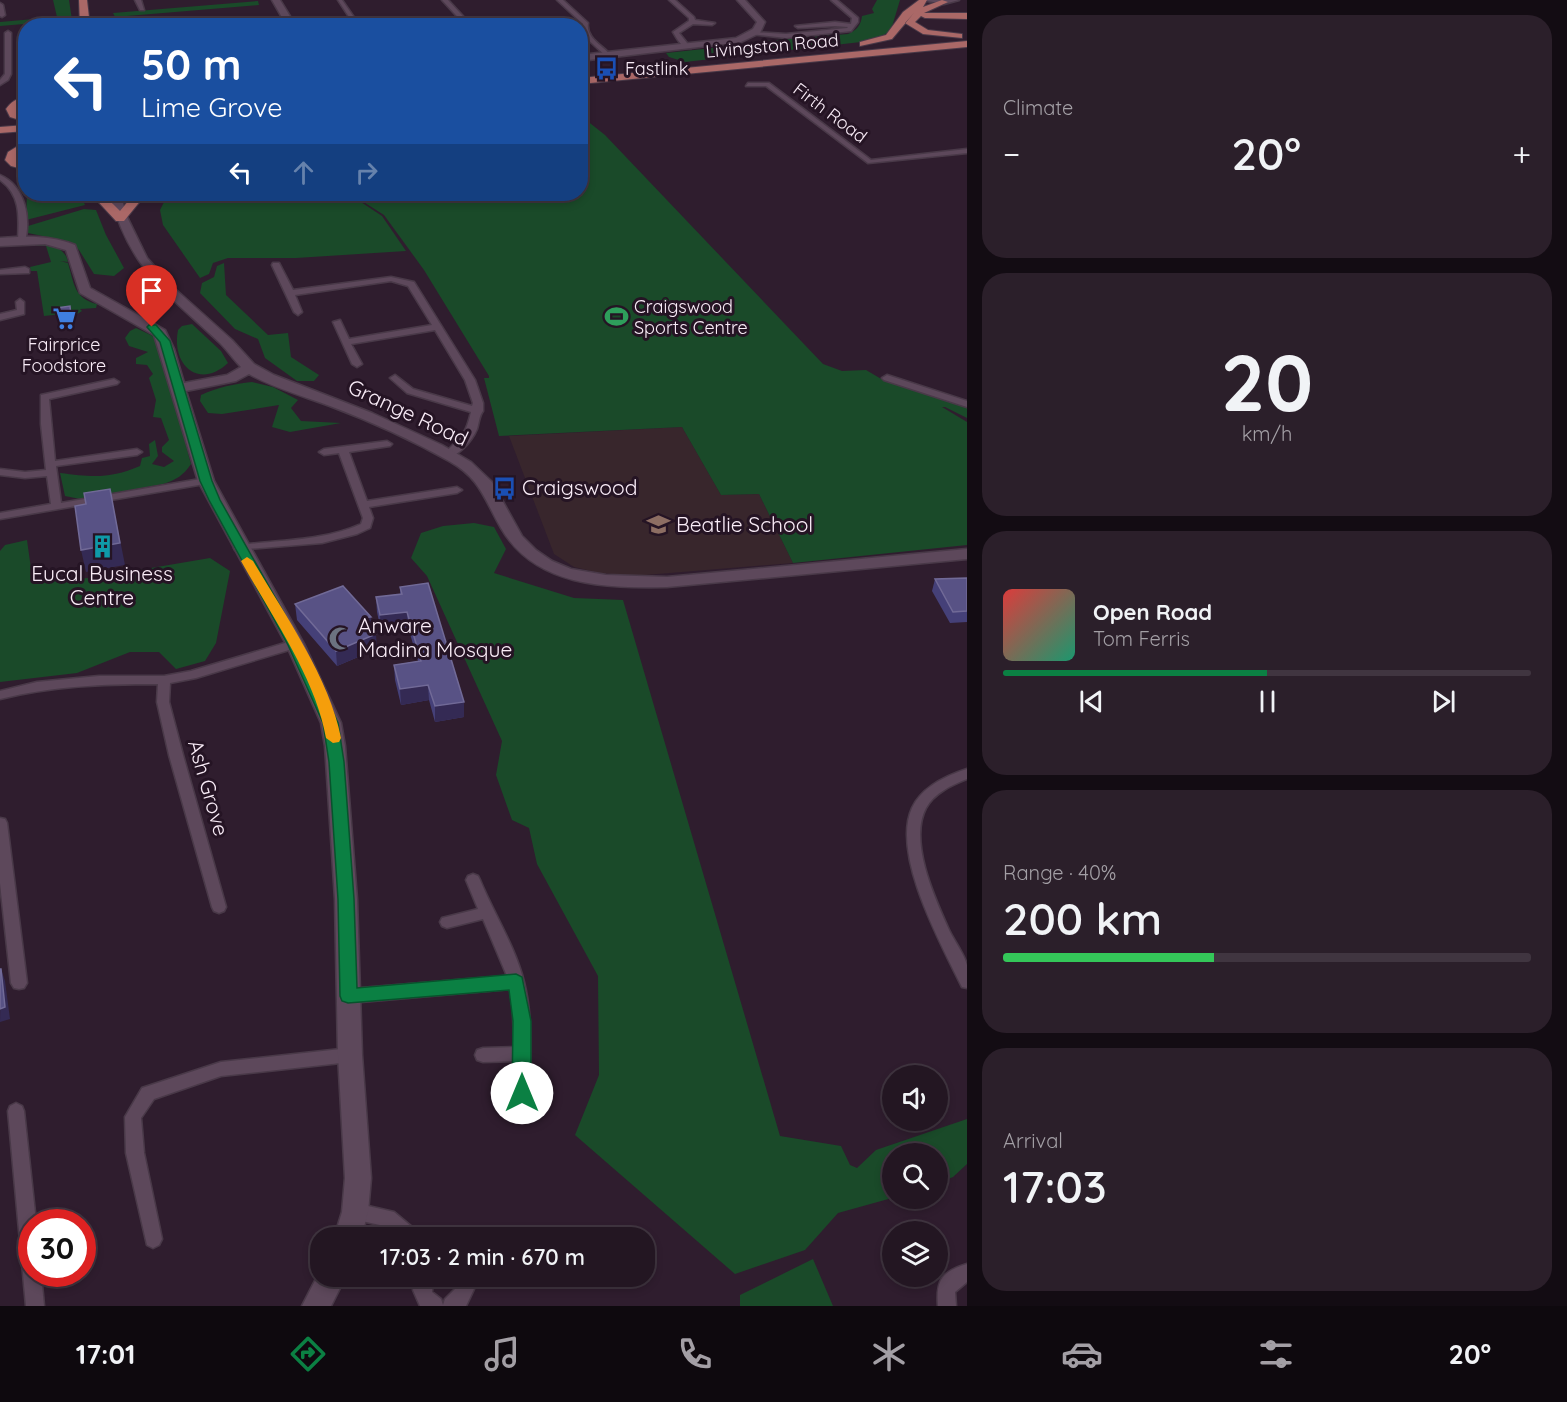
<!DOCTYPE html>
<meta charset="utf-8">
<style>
:root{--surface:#231622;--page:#2b1f2a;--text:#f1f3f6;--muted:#a39fa5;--line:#403540;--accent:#0b8043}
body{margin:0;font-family:Quicksand,sans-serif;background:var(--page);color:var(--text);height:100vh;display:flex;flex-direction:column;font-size:22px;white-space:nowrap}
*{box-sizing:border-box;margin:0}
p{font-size:20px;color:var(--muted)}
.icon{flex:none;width:33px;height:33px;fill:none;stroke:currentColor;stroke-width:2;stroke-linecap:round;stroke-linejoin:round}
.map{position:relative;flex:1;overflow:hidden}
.drawer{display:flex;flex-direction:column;gap:15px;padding:15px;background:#130c13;width:600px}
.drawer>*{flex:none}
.guide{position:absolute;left:18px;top:18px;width:570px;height:183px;border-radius:24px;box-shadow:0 3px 9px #0003,0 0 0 2px var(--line);background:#1a4fa0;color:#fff;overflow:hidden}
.fabs{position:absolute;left:882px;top:1065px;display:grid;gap:12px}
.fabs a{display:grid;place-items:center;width:66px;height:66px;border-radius:50%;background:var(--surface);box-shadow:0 3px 9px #0003,0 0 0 2px var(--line);font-size:30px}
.speed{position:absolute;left:18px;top:1209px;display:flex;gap:12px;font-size:30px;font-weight:700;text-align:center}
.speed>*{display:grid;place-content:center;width:78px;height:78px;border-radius:50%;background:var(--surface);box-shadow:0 3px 9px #0003,0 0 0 2px var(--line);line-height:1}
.speed .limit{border:9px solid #d22;background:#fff;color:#111}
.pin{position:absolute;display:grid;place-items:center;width:51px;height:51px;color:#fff;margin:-62px -26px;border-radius:50% 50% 50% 0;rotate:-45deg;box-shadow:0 0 6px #0007}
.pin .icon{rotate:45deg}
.me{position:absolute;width:66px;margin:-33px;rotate:0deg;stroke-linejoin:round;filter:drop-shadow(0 0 4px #0008)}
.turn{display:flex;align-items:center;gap:21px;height:126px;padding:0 24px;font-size:27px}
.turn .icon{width:78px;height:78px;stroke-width:2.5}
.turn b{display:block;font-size:42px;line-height:51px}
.lanes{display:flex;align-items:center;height:57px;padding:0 24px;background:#0003;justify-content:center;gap:30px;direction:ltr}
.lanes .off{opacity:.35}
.big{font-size:45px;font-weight:600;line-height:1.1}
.drawer .card{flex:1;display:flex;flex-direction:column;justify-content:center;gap:9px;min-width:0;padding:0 21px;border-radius:24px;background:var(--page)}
.drawer .dial{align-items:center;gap:0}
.dial b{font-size:78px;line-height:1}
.song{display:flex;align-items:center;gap:18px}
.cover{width:72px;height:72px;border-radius:9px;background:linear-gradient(135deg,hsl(0 70% 55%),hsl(160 70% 35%))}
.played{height:6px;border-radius:3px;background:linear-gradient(90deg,var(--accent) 50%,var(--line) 50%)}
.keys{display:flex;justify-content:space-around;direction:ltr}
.heat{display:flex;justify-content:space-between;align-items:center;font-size:33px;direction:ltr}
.charge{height:9px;border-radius:4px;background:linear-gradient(90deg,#34c759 40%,var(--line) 0)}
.trip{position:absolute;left:310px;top:1227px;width:345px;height:60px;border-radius:24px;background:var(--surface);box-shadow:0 3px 9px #0003,0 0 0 2px var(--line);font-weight:600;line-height:60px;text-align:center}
.dock{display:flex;height:96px;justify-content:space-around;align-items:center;background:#0e090e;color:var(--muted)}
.dock .icon{width:42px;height:42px}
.dock .current{color:var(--accent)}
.dock b{font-size:27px;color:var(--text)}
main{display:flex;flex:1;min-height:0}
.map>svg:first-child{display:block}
.education{fill:#38262c}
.green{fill:#1a4a29}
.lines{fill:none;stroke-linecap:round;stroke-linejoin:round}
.street-casing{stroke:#493948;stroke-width:3}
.secondary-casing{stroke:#493948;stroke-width:3}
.primary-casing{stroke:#493948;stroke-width:2}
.street{fill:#5d485b;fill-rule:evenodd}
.secondary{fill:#5d485b;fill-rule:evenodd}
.primary{fill:#aa6867;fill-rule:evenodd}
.wall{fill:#454078}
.shaded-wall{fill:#342a54}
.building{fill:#585285;stroke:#716a97;stroke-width:1.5}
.route{fill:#0b8043;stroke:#07532c;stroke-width:1.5}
.slow{fill:#f59e0b}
.labels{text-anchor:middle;stroke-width:6;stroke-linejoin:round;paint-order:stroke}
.far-street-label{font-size:18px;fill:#f9ecf7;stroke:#251424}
.far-poi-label{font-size:18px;fill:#f9ecf7;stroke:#251424;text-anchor:start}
.street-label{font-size:21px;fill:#f9ecf7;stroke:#251424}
.poi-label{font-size:21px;fill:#f9ecf7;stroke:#251424;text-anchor:start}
</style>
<main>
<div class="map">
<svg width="967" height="1306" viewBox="0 0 967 1306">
<rect width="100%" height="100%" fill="#2f1d2e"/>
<path class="education" d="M682,427L721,495L759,494L793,563L633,576L600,573L574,567L554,554L509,436Z"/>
<path class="green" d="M53,0H69L72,20L0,26V22L57,17Z
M877,0H900L891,30L881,37L861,42L685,62L669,57L666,53L731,46L753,42L848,34C857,30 861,25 862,16L874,13L872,9Z
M258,1L259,5L115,17L113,13Z
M581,116L605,135L823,364L842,371L866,370L883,380L967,407V418L945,407H942L967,422V545L793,563L759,494L721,495L682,427L499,436L484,378H489V376L424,270L384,215L351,194H580Z
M27,194H80L85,205L26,220Z
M173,194H349L382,216L406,251L296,258H228L213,263L209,274L200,278L163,225L160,210L166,198Z
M84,209L96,210L106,235L124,268L114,276L94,274L79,250L71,242L28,233V226Z
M44,244C55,246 66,250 68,262L60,261L68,263C74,283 74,299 97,304L96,308L80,309L82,311L74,316L72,313L44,316L37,271H31L30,267L51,262L46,246L28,245L0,247V245Z
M224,263L226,295L268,335L288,333L291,357L319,375L314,381H297L265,358L258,339L235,329L200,293L202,283L214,277L217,266Z
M192,324L221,351L228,363C199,390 171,365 178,330L182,326Z
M136,328L155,337L159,344L191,464C184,475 176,480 163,484L80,499L65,496L60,473C92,477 110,479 140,466L142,458L150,456L149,444L155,440L158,456L152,464L164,467L174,461L162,452V447L169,440L161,418L153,417L156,400L149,378L153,374L147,365L136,364V358L148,352L129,346L125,338L130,331Z
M252,382L273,387L298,400L291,408L301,421L341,423L290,432L272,427L279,405L222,414L208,413L200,401L201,395C218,387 234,384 252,382Z
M474,523L494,527L506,549L494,573L574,598L623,600L780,1136L841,1146L850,1165L857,1168L876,1150L967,1119V1164L953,1177L938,1183V1154H892V1198L838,1213L805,1250L735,1274L575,1135L599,1075L598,976L537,864L529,828L512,820L496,775L502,741L427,576L411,558L421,533L443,526Z
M27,540L33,583L98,577L210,558L230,571L216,643L205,661L176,669L159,652H130L77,673L0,682V551L5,545Z
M813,1259L833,1306H740V1295Z"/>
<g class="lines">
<defs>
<path id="street" d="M135,0H141L144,10H140Z
M338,0H342L360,26H355Z
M442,0H448L472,26H466Z
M557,0H563L588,23C586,37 600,44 610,54V56H606L585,37L581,29L583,24Z
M669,0H675L694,17L695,20L715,23L712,25L693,24L679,33L691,48C682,49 677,39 673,32L689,21V18Z
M831,0H837L858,18V22L851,31L786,38L750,34L753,32L786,34L847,28L848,27L835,26L798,28L795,26L835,22L851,24L852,18Z
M0,3L3,5L5,15L2,17L0,16Z
M134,23L137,26H132Z
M8,31L11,33V74L8,80L0,85V80L5,74V33Z
M748,83H769L871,160L967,149V153L868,163L766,86H746Z
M0,175C25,186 31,217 25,242L18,240C19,217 21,195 0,180Z
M273,263H279L293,290L391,277L414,282L475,380L483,403V411C479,416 479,423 477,429C472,441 457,459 444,457L443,455C460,437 465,438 471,412L407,393L390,378L395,375L413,389L472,406L473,403L465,380L435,330L351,344L362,364L357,367L352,364L333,322L340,320L349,339L432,325L408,286L391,281L295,295L302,312L298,315L294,312L272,265Z
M25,267L29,269V273L0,274V270Z
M20,299L24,302V314L0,320V314L17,310L16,302Z
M887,375L967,401V407L884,380L882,378Z
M114,379L119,382L117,384L49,399L55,461L137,449L142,452L137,455L56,466L61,503L206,478L211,481L210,483L0,519V513L51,504L47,476L25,478L0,475V469L25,472L46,470L41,424V395Z
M387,441L392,444L390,446L349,452L367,501L457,487L462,490L457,493L369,507L373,518L370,528L357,534L322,543L235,550L234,548L239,545C280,540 323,541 361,524L363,518L339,453L324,455L319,452L324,449Z
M295,640L299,641L301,644L299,647L196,678L170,683L169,702L183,755L226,907L224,911L219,913L214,911L212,907L169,755L157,702L158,684C102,684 54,686 0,699V691L37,682L99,676H164L191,671Z
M967,769V779C952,785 934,793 926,808C908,842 936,901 950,932C955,942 964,954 967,965C967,972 967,981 967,988L962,987C941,944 891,854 912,808C922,787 945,776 967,769Z
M0,818L5,819L7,823L27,983L24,988L19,989L14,988L11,983L0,883Z
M473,874L478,876L480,880C494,914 515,946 524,982C533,1018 530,1056 530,1093L528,1098L522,1100L516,1098L514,1093V1061L483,1062L477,1060L475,1055L477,1050L483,1048L514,1047L513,1009L510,989L349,1003L344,1001L341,996L344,991L349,989L507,976L483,919L447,928L442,926L440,922L442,918L478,909L466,880L468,876Z
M350,1048L356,1050L358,1055L356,1060L350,1062L221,1076L154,1099L141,1118L144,1153L162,1239L159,1245L153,1248L147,1245L126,1153L125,1117L142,1088L221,1062Z
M16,1103L22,1106L24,1111L36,1222H32V1274H41L44,1306H26L8,1111L10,1106Z
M355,1203L394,1212L418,1232L421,1238H398L384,1226L349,1218L346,1212L349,1206Z
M967,1264V1282L955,1292L956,1306H938C936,1280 941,1272 967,1264Z
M415,1276H433L432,1292L441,1299L443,1305L445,1299L455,1289L454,1276H472L474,1289L466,1306H420L413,1290Z"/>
<path id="secondary" d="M272,0H280L296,26H287Z
M737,0H745L765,22L760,33L741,42L580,61V55L736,38L753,29L757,22Z
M922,0H959L944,4Z
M110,194H120L128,219L147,258L175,289L232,340L254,364L274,375L372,413L442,445L471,462L492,482L522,536L536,550L552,561L571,569L606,575L667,577L967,549V559L667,587C606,588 535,587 501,528C484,499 481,479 449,461C412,440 370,421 330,406C303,396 274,388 249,374L236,381L186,391L214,481L304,644L341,723L345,746L357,899L362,1055L371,1178L368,1212L361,1238H334L342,1212L345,1178L338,1055L335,899L325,746L321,723L286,644L198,481L154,335L80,293L66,250L45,244L0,246V238C26,236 50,235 75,245L90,288L165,330L174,349L184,383L227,375L241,367C234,360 228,351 220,343C167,293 129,269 110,194Z
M321,1269V1276H346L331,1306H302Z"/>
<path id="primary" d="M79,0H87L90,26H80Z
M919,0H927L923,7L942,0L948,2L924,13H967V19L925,18L921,16L915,22L928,30L962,34V38L923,34L905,23L914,13L892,39L860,46V42L886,35L903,12Z
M967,41V47L580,84V78Z
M26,96V103L16,109L18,113L26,115V122L10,117L6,109C11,102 17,98 26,96Z
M26,125V131L0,133V127Z
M26,141V150L17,155V159L26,163V170L11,166L5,160L8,152Z
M91,194H103L120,211L134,194H146L124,221H116Z"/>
</defs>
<use href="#street" class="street-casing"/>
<use href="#secondary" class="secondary-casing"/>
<use href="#primary" class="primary-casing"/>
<use href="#street" class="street"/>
<use href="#secondary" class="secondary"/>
<use href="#primary" class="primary"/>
</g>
<path class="wall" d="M967,578V622L950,623L932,591L935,579Z
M400,587L464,717L435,722L429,700L401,705L395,680L394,665L418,661L408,627L381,631L377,612L376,597L400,594Z
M295,604L372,630L377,649L337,666L297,620Z"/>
<path class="shaded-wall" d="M70,306L73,323L59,325L58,318Z
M110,489L125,565L86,572L81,550Z
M407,612L408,627L381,631L380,615Z
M371,617L372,632L362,618Z
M376,634L377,649L337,666L336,651Z
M428,685L429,700L401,705L400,689Z
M464,702V717L435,722V706Z
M1,969L5,981L10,1019L0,1022Z"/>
<path class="building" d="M70,306L71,317L58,318L57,308Z
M110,489L120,543L81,550L75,506L86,504L84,493Z
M967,578V611L953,612L935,579Z
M428,583L464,702L435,706L428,685L400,689L394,665L421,661L407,612L380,615L376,597L402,594L400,587Z
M343,586L371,617L362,618L376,634L336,651L295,604Z
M0,969H1L5,1007L0,1009Z"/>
<path class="route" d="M149,325H156L170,341L212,481L220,500L302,645L338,723L344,762L354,899L357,988L516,974L522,977L531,1021V1093L528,1099L522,1102L515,1099L512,1093L513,1021L509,990L348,1003L342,1001L340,996L338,899L329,762L323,723L288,645L209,500L200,481L160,342L147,327Z"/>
<path class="slow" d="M247,557L253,561C284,613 330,679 341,738L339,742L333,743L326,738C316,679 270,613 241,561Z"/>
<defs>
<symbol id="bus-bare" viewBox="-9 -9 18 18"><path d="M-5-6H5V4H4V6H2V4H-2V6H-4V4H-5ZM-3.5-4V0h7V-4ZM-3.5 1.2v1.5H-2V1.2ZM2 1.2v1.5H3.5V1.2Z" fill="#1a4fb4" stroke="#251424" stroke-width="2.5" paint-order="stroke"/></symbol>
<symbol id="stadium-bare" viewBox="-9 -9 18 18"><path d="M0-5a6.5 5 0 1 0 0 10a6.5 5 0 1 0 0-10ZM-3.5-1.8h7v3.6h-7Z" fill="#2e9e5b" stroke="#251424" stroke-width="2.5" paint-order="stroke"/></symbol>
<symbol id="supermarket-bare" viewBox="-9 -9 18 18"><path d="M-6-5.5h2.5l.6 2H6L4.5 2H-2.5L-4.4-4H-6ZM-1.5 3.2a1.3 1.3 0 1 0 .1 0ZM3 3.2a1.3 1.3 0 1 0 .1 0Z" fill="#3f7fe0" stroke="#251424" stroke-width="2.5" paint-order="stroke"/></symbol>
<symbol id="school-bare" viewBox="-9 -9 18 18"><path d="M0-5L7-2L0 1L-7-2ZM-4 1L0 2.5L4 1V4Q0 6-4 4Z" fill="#8d6e63" stroke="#251424" stroke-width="2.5" paint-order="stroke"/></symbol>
<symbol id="building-bare" viewBox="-9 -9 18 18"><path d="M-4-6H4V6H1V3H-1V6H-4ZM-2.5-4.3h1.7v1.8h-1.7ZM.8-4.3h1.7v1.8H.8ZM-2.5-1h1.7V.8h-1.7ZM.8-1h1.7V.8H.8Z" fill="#0f9aa8" stroke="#251424" stroke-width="2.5" paint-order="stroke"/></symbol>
<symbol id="mosque-bare" viewBox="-9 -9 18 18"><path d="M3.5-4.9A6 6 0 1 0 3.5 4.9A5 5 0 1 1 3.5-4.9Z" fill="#6b7280" stroke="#251424" stroke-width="2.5" paint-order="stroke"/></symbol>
</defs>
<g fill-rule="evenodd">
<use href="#bus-bare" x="590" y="52" width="33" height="33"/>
<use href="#stadium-bare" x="600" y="300" width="33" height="33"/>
<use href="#supermarket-bare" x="48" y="302" width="33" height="33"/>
<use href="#bus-bare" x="488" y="472" width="33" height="33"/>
<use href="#school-bare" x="642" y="508" width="33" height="33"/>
<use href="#building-bare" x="86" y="530" width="33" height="33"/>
<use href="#mosque-bare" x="324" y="622" width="33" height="33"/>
</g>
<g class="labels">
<g class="far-street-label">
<text transform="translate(772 46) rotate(-5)" y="6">Livingston Road</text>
<text transform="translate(830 113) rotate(37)" y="6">Firth Road</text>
</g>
<g class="far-poi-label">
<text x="625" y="75">Fastlink</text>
<text x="634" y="313">Craigswood<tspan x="634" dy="21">Sports Centre</tspan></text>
<text x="64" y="351" text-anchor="middle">Fairprice<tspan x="64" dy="21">Foodstore</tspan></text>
</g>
<g class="street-label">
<text transform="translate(408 413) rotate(25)" y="7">Grange Road</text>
<text transform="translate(208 788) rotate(74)" y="7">Ash Grove</text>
</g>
<g class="poi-label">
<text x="522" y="495">Craigswood</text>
<text x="676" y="532">Beatlie School</text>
<text x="102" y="581" text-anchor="middle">Eucal Business<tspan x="102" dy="24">Centre</tspan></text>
<text x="358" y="633">Anware<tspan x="358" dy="24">Madina Mosque</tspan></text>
</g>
</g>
</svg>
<div class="fabs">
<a><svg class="icon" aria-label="sound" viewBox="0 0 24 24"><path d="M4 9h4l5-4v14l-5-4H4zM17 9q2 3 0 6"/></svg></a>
<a><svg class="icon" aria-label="search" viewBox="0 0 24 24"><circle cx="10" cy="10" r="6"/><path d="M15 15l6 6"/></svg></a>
<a><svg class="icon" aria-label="layers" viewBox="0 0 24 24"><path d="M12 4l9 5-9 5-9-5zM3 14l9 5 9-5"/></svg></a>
</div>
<div class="speed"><div class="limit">30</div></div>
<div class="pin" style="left:152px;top:327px;background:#d93025"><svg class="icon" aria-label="arrive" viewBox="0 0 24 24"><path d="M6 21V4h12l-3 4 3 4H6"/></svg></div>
<svg class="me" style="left:522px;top:1093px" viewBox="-20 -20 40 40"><circle r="19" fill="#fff"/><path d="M0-13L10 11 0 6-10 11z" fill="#0b8043"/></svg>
<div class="trip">17:03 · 2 min · 670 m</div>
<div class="guide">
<div class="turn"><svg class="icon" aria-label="left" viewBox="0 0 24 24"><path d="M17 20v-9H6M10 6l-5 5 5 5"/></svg><div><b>50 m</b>Lime Grove</div></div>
<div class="lanes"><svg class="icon" aria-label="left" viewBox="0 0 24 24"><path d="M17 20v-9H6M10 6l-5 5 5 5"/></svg><svg class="icon off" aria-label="ahead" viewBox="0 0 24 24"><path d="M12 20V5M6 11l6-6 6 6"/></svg><svg class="icon off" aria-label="right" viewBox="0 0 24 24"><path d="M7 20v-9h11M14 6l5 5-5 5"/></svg></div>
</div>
</div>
<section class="drawer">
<div class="card"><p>Climate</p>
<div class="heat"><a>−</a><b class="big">20°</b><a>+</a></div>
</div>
<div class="card dial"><b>20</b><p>km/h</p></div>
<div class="card">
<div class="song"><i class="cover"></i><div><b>Open Road</b><p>Tom Ferris</p></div></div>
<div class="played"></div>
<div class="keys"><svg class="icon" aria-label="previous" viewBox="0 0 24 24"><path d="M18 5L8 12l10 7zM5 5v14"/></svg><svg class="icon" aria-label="pause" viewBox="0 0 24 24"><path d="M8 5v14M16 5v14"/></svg><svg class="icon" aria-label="next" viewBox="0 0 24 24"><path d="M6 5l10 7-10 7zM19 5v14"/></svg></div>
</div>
<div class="card"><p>Range · 40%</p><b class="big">200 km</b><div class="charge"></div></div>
<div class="card"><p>Arrival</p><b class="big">17:03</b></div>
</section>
</main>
<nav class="dock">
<b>17:01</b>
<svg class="icon current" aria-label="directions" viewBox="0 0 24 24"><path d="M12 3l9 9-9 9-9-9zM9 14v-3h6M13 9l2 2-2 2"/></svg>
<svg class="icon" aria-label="music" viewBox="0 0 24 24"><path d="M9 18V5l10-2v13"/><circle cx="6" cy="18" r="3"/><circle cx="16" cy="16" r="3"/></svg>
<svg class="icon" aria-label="phone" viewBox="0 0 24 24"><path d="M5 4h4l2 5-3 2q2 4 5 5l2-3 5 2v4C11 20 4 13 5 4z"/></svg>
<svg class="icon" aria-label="climate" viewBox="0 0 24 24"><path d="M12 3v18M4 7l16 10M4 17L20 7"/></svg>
<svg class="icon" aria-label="car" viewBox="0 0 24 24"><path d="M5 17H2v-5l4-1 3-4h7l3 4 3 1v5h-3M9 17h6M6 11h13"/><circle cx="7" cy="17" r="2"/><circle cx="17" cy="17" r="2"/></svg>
<svg class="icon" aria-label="filters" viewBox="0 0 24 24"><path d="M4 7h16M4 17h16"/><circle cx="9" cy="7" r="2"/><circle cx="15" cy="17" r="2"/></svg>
<b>20°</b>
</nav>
